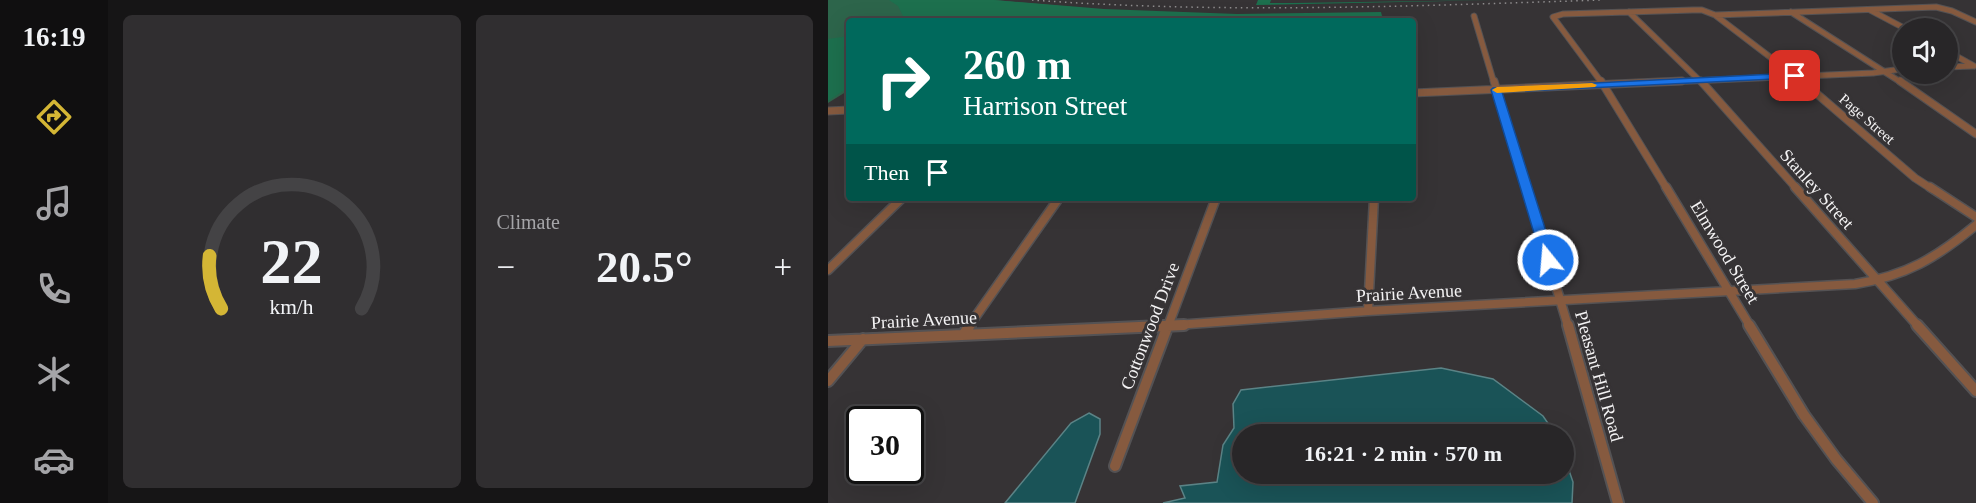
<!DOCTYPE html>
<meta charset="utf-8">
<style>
:root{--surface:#282628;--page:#302e30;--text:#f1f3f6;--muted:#a5a5a8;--line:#444345;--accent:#d4b635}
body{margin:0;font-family:"Times New Roman",serif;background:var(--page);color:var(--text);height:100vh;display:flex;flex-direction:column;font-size:22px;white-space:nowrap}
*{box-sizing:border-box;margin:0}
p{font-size:20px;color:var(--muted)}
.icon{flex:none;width:33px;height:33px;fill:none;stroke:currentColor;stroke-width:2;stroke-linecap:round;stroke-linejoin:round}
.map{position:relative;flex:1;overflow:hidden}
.side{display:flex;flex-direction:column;gap:15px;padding:15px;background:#161516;width:720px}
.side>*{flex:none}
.top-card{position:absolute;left:18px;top:18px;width:570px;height:183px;border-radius:6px;box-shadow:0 6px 24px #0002,0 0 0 2px var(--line);background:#00695c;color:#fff;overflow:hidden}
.fabs{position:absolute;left:1064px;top:18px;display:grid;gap:12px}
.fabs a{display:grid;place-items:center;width:66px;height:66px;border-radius:50%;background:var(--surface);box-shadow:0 6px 24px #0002,0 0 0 2px var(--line);font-size:30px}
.speed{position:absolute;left:18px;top:406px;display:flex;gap:12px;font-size:30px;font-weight:700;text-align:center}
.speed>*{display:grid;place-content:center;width:78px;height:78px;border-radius:50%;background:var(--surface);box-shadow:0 6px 24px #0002,0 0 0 2px var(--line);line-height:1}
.speed .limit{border:3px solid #111;border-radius:9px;background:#fff;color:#111}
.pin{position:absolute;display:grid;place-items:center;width:51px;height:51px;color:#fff;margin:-26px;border-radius:12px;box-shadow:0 3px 9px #0006}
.me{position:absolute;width:66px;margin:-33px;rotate:343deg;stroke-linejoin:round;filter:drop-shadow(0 0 4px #0008)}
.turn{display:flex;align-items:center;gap:21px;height:126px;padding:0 18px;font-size:27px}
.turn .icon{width:78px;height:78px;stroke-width:2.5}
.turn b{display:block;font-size:42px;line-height:51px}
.then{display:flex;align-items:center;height:57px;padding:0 18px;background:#0003;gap:12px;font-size:22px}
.big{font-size:45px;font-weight:700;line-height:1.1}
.side .widget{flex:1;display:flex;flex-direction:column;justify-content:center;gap:9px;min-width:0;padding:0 21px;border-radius:9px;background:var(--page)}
.side .dial{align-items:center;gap:0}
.dial svg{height:156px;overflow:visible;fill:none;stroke:var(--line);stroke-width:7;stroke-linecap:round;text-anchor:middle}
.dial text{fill:var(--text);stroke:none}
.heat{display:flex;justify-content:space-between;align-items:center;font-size:33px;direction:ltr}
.side .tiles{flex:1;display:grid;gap:15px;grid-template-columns:repeat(2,1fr)}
.trip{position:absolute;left:404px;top:424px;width:342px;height:60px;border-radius:30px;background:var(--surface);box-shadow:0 6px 24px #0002,0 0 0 2px var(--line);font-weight:700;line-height:60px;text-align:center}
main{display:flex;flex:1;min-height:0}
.tabs{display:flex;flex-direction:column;width:108px;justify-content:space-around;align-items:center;background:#100f10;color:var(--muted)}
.tabs .icon{width:42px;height:42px}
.tabs .on{color:var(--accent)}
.tabs b{font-size:27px;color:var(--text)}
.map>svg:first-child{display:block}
.green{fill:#2d654b}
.forest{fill:#1d704e}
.water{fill:#1a5357;stroke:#5b8386;stroke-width:1.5}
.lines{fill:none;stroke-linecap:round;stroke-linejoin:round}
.minor-far3-casing{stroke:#545254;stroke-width:7}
.minor-far2-casing{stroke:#545254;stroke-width:9}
.minor-far1-casing{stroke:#545254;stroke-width:11}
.minor-casing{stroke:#545254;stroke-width:14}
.minor-far3{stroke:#865a3f;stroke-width:5}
.minor-far2{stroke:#865a3f;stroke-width:7}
.minor-far1{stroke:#865a3f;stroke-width:8}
.minor{stroke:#865a3f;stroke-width:10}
.rail{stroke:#8f8d8e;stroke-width:1.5;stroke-dasharray:1.5 4;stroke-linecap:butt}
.route{fill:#1a73e8;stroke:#114b97;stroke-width:1.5}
.slow{fill:#f59e0b}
.labels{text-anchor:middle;stroke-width:6;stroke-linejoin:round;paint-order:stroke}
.far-street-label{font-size:15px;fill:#f4f3f4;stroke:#363335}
.street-label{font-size:18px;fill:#f4f3f4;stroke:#363335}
</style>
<main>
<nav class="tabs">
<b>16:19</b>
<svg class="icon on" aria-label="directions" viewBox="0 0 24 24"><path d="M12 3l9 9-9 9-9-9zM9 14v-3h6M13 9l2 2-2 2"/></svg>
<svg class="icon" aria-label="music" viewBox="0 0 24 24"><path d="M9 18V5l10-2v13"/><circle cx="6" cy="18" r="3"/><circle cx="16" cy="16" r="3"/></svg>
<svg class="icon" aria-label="phone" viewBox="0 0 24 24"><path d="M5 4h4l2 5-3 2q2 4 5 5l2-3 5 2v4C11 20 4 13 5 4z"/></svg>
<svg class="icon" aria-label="climate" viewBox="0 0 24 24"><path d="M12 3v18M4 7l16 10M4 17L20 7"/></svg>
<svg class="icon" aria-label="car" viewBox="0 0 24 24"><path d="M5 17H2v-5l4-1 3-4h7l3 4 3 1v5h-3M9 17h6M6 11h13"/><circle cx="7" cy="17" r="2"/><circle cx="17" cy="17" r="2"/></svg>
</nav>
<section class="side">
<div class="tiles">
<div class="widget dial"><svg viewBox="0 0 100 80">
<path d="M14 69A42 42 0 1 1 86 69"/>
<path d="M14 69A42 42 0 0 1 8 42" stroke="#d4b635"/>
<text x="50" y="56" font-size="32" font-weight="700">22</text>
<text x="50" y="72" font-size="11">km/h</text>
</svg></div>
<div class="widget"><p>Climate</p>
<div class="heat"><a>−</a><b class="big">20.5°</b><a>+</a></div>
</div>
</div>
</section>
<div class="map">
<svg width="1148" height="503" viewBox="0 0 1148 503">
<rect width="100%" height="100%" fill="#363335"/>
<path class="green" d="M0,0H166L403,21H21V90L0,103Z"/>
<path class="forest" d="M61,0H166L276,9L409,14L553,12L555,20L64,21L75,16L70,6Z
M430,0H443L442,3H464L667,0L428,5Z
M21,36V87L0,101V39Z"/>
<path class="water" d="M613,368L665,379L715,416L728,435H414V474H735V453L745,482L744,503H335L357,498L352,486L389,482L395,445L406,428L405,404L413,390Z
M261,413L272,419V434L247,503H177L243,423Z"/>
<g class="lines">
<defs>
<path id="minor-far3" d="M1042,10L1076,28
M801,12L874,83
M963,12L1074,83
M887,15L976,83
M646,16L666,83
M1119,51L1146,66
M1119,67L1145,66
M774,83L725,17L735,14L865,10H874L887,15L1108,7L1124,11L1148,22
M819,83L1045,73L1074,69"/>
<path id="minor-far2" d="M666,81L699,189
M773,81L839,189
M873,81L969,189
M974,81L1087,178L1104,189
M1072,81L1148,134
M585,93L854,81
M0,111L21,110"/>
<path id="minor-far1" d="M698,187L740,326
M838,187L922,326
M967,187L1090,326
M1102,187L1148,217
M0,270L74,198
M540,311L546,198
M141,326L231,198
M334,326L540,311L1027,284C1078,276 1108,258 1148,225
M340,326L388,198"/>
<path id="minor" d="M740,325L790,503
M921,325L976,415L1008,459L1045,503
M1089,325L1148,391
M135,335L142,325
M0,341L356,325
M0,381L35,339
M287,466L340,325"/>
</defs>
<use href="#minor-far3" class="minor-far3-casing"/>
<use href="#minor-far2" class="minor-far2-casing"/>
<use href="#minor-far1" class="minor-far1-casing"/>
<use href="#minor" class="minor-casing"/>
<use href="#minor-far3" class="minor-far3"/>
<use href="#minor-far2" class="minor-far2"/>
<use href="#minor-far1" class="minor-far1"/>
<use href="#minor" class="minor"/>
<path class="rail" d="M204,0C394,14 584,6 774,0"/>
</g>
<path class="route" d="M967,73L970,74V78L674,92L727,260L725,263H715L663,90L665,88Z"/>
<path class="slow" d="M764,83L769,85L767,87L669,93L664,90L669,87Z"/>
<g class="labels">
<g class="far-street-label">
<text transform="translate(1039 119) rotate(41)" y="5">Page Street</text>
</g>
<g class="street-label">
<text transform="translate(989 189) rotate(48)" y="6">Stanley Street</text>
<text transform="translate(897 252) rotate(59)" y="6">Elmwood Street</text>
<text transform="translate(581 293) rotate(-3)" y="6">Prairie Avenue</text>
<text transform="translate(96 320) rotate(-3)" y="6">Prairie Avenue</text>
<text transform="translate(322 326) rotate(-69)" y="6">Cottonwood Drive</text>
<text transform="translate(771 376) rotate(74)" y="6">Pleasant Hill Road</text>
</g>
</g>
</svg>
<div class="fabs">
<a><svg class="icon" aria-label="sound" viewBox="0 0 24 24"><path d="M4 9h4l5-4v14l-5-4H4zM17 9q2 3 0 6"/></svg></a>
</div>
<div class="speed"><div class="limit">30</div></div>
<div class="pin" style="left:967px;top:76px;background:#d93025"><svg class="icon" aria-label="arrive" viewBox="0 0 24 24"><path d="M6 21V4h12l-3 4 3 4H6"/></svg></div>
<svg class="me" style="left:720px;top:260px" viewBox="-20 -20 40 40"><circle r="17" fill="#1a73e8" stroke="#fff" stroke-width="3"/><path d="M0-11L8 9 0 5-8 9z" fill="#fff"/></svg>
<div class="trip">16:21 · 2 min · 570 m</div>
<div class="top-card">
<div class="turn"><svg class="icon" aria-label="right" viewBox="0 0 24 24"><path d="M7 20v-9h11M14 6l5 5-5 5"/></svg><div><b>260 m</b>Harrison Street</div></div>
<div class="then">Then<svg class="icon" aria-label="arrive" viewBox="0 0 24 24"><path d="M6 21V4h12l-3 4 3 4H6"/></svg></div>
</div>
</div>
</main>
